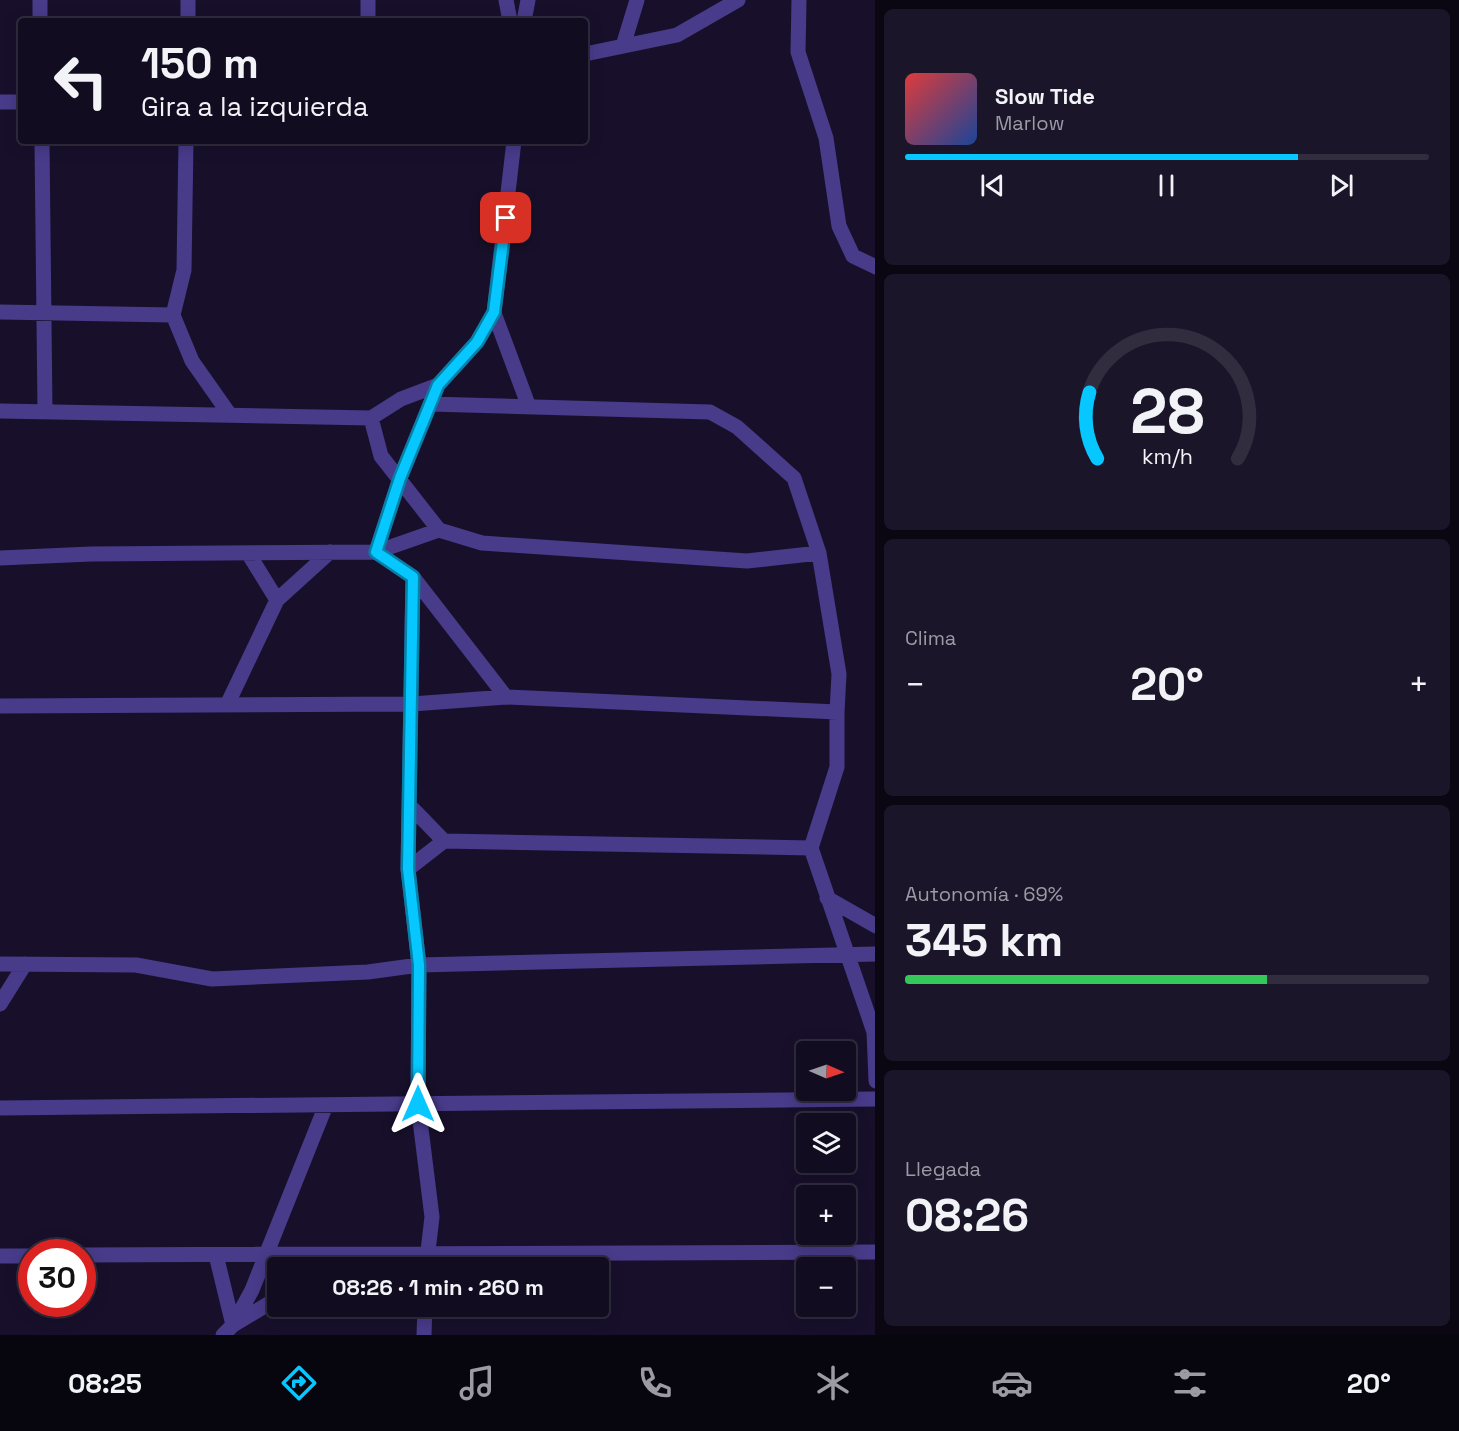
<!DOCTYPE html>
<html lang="es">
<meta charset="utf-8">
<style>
:root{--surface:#120c20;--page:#1b1529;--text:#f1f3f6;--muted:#9c9ba5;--line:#312c3e;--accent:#06c7ff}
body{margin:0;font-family:"Space Grotesk",sans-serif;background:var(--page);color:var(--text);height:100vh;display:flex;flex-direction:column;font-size:22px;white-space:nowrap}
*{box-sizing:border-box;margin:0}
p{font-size:20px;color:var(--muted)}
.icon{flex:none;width:33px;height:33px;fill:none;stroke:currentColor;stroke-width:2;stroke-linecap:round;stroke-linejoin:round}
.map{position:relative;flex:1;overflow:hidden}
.panel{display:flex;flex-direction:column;gap:9px;padding:9px;background:#0a0712;width:584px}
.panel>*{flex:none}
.guide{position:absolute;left:18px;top:18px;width:570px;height:126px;border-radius:6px;box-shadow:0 3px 15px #0003,0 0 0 2px var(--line);background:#120c20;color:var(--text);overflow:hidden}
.needle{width:39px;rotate:92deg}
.buttons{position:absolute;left:796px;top:1041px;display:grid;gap:12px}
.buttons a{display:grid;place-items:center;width:60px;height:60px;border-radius:6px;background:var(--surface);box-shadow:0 3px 15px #0003,0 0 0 2px var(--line);font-size:30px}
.speed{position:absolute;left:18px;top:1239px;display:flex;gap:12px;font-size:30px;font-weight:700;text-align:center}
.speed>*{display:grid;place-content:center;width:78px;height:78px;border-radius:50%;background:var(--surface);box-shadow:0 3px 15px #0003,0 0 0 2px var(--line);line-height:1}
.speed .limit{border:9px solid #d22;background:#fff;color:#111}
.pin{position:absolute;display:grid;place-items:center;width:51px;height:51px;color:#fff;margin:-26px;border-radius:12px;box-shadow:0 3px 9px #0006}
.me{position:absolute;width:66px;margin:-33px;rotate:0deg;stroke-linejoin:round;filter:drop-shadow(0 0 4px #0008)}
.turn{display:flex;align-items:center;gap:21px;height:126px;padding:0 24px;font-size:27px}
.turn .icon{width:78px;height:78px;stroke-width:2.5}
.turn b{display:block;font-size:42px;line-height:51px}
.big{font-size:45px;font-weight:700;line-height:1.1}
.panel .card{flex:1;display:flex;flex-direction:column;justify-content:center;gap:9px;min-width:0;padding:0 21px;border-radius:9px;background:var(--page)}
.panel .dial{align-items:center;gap:0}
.dial svg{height:156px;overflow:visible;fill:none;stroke:var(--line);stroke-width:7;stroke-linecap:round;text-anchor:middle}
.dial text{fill:var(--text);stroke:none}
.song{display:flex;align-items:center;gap:18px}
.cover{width:72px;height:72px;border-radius:9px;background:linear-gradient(135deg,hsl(0 70% 55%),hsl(220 70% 35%))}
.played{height:6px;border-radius:3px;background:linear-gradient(90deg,var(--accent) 75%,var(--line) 75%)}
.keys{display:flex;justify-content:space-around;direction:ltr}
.heat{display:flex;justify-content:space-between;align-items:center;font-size:33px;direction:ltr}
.charge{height:9px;border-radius:4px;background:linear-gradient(90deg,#34c759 69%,var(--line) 0)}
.trip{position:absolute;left:267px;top:1257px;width:342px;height:60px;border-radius:6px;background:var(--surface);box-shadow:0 3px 15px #0003,0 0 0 2px var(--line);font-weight:700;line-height:60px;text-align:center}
.tab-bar{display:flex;height:96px;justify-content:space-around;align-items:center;background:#07050d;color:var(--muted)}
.tab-bar .icon{width:42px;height:42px}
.tab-bar .current{color:var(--accent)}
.tab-bar b{font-size:27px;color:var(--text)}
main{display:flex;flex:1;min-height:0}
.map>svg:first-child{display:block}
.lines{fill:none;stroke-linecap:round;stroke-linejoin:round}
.street{stroke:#483b8a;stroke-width:15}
.route-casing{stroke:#0481a6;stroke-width:15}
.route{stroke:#06c7ff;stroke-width:10}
</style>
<main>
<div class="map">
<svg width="876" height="1335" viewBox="0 0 876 1335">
<rect width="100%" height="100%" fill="#18102b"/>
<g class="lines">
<path class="street" d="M40,0V21
M368,0V21
M506,0L510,21
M799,0L798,52L826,138L839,226L853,256L876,267
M188,21V0
M524,21L528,0
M623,46L637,0
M585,54L677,35L738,0
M0,102H21
M42,141L45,412
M0,312L173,315L192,361L230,415
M494,313L529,407
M173,315L184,270L186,141
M431,404L710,412L737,427L794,478L819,553L839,674L837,712
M0,411L371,418L401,399L438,385
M371,418L381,456L439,530L482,543L747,561L819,553
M376,552L400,478L438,385L477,342L494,313L514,141
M376,552L439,530
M248,553L277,600
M0,558L91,554L376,552L413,577L506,697
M413,577L408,869L419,965L418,1104L432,1217L426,1268
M227,705L277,600L330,552
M0,706L412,704L506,697L837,712V767L811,848L874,1032L876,1081
M410,806L444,841L811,848
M408,869L444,841
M827,898L876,926
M0,964L136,965L212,979L368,972L419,965L876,954
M0,1004L25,964
M0,1108L876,1099
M82,1255L876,1252
M216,1255L233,1325
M0,1256H32
M233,1325L252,1290L326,1105
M223,1335L233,1325L278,1298
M424,1335L425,1306"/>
</g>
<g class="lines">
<defs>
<path id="route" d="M418,1104L419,965L408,869L413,577L376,552L400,478L438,385L477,342L494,312L506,218"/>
</defs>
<use href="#route" class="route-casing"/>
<use href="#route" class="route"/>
</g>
</svg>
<div class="buttons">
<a><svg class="needle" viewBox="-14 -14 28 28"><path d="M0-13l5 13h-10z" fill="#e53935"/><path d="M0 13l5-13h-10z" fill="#9c9ba5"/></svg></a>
<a><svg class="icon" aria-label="layers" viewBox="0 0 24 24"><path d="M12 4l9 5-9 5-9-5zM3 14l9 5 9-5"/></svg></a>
<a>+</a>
<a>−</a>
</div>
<div class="speed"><div class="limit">30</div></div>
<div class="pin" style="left:506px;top:218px;background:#d93025"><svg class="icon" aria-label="arrive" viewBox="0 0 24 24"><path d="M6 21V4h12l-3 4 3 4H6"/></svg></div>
<svg class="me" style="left:418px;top:1104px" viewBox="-20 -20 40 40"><path d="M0-17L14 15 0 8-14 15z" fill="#06c7ff" stroke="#fff" stroke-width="4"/></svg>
<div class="trip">08:26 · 1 min · 260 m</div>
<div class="guide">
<div class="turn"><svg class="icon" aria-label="left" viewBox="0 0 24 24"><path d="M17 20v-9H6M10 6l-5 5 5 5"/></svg><div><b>150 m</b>Gira a la izquierda</div></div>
</div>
</div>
<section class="panel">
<div class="card">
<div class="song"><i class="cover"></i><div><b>Slow Tide</b><p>Marlow</p></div></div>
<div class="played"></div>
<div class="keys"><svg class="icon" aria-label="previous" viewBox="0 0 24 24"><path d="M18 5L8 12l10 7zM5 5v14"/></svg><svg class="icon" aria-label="pause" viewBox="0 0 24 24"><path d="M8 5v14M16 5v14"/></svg><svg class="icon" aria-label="next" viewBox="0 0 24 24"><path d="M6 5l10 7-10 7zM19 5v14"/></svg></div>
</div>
<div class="card dial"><svg viewBox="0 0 100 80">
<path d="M14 69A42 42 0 1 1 86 69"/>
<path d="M14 69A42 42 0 0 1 10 35" stroke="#06c7ff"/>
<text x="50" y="56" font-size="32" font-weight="700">28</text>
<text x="50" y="72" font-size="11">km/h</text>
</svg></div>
<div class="card"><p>Clima</p>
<div class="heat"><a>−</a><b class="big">20°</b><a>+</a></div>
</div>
<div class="card"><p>Autonomía · 69%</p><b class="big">345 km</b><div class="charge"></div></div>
<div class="card"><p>Llegada</p><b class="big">08:26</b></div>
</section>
</main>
<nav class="tab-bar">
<b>08:25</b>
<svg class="icon current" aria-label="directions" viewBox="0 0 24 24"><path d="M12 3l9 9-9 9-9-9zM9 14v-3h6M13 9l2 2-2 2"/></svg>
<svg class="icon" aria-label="music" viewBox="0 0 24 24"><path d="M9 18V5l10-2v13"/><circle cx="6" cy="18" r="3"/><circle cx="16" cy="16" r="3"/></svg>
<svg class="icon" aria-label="phone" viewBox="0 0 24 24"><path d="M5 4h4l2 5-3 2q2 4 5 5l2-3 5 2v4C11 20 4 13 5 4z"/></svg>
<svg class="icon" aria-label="climate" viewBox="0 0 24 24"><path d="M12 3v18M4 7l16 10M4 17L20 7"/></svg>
<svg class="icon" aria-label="car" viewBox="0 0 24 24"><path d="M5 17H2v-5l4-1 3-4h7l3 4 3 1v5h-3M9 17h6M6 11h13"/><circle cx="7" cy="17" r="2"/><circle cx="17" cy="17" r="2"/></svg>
<svg class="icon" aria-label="filters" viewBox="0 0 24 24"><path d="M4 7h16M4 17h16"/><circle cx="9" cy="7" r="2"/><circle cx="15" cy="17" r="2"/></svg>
<b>20°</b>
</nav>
